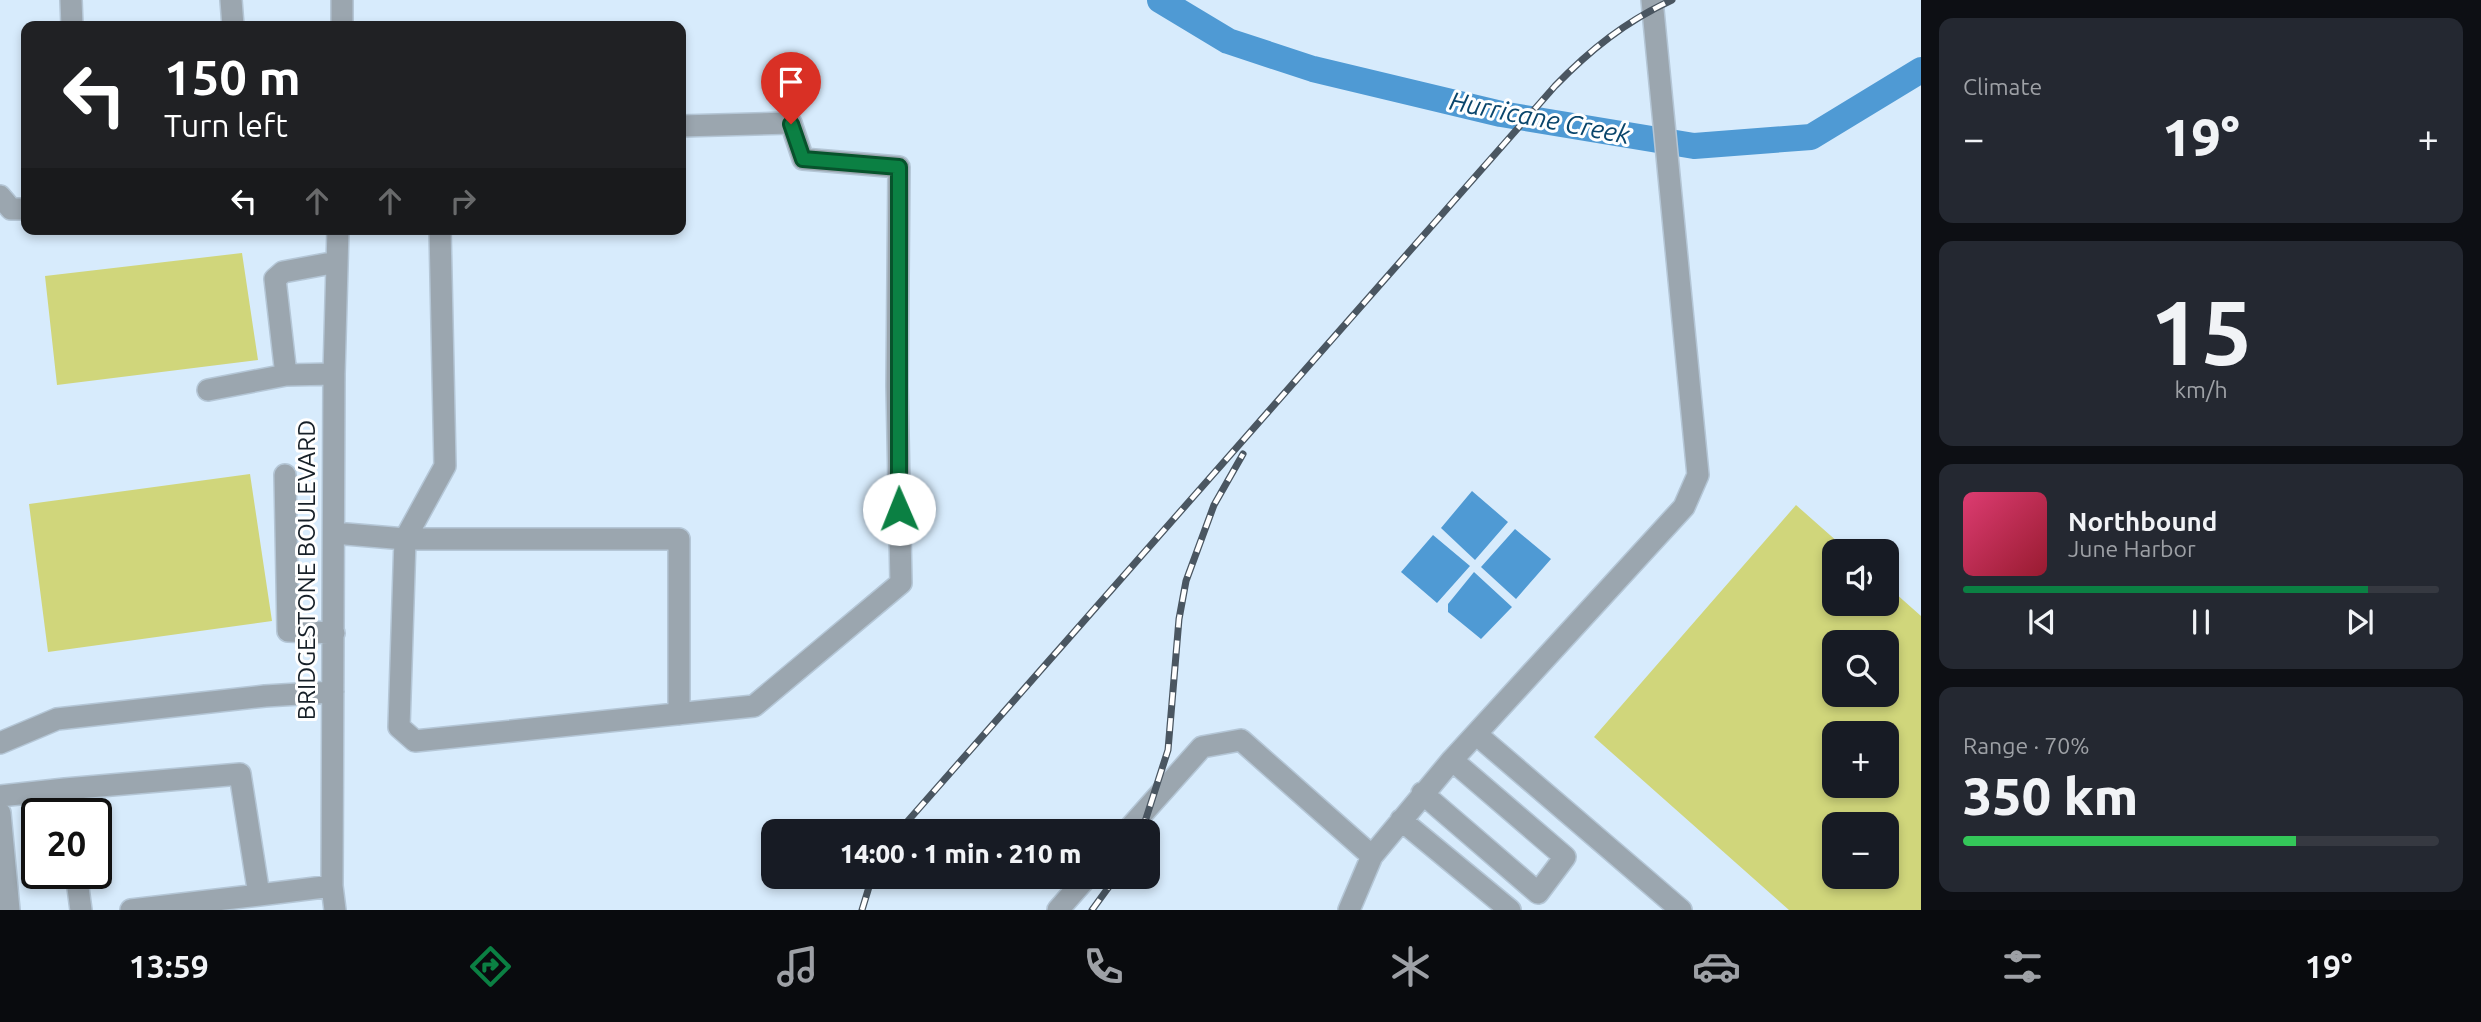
<!DOCTYPE html>
<meta charset="utf-8">
<style>
:root{--surface:#171b24;--page:#242831;--text:#f1f3f6;--muted:#9ea1a6;--line:#363941;--accent:#0b8043}
body{margin:0;font-family:Ubuntu,sans-serif;background:var(--page);color:var(--text);height:100vh;display:flex;flex-direction:column;font-size:26px;white-space:nowrap}
*{box-sizing:border-box;margin:0}
p{font-size:23px;color:var(--muted)}
.icon{flex:none;width:38px;height:38px;fill:none;stroke:currentColor;stroke-width:2;stroke-linecap:round;stroke-linejoin:round}
.map{position:relative;flex:1;overflow:hidden}
.sheet{display:flex;flex-direction:column;gap:18px;padding:18px;background:#0d0f14;width:560px}
.sheet>*{flex:none}
.top-card{position:absolute;left:21px;top:21px;width:665px;height:214px;border-radius:14px;box-shadow:0 4px 10px #0003;background:#202124;color:#fff;overflow:hidden}
.fabs{position:absolute;left:1822px;top:539px;display:grid;gap:14px}
.fabs a{display:grid;place-items:center;width:77px;height:77px;border-radius:14px;background:var(--surface);box-shadow:0 4px 10px #0003;font-size:35px}
.speed{position:absolute;left:21px;top:798px;display:flex;gap:14px;font-size:35px;font-weight:700;text-align:center}
.speed>*{display:grid;place-content:center;width:91px;height:91px;border-radius:50%;background:var(--surface);box-shadow:0 4px 10px #0003;line-height:1}
.speed .limit{border:4px solid #111;border-radius:10px;background:#fff;color:#111}
.pin{position:absolute;display:grid;place-items:center;width:60px;height:60px;color:#fff;margin:-72px -30px;border-radius:50% 50% 50% 0;rotate:-45deg;box-shadow:0 0 7px #0007}
.pin .icon{rotate:45deg}
.me{position:absolute;width:77px;margin:-38px;rotate:359deg;stroke-linejoin:round;filter:drop-shadow(0 0 5px #0008)}
.turn{display:flex;align-items:center;gap:24px;height:147px;padding:0 28px;font-size:32px}
.turn .icon{width:91px;height:91px;stroke-width:2.5}
.turn b{display:block;font-size:49px;line-height:60px}
.lanes{display:flex;align-items:center;height:66px;padding:0 28px;background:#0003;justify-content:center;gap:35px;direction:ltr}
.lanes .off{opacity:.35}
.big{font-size:52px;font-weight:800;line-height:1.1}
.sheet .tile{flex:1;display:flex;flex-direction:column;justify-content:center;gap:10px;min-width:0;padding:0 24px;border-radius:14px;background:var(--page)}
.sheet .dial{align-items:center;gap:0}
.dial b{font-size:91px;line-height:1}
.song{display:flex;align-items:center;gap:21px}
.cover{width:84px;height:84px;border-radius:10px;background:linear-gradient(135deg,hsl(340 70% 55%),hsl(350 70% 35%))}
.played{height:7px;border-radius:4px;background:linear-gradient(90deg,var(--accent) 85%,var(--line) 85%)}
.keys{display:flex;justify-content:space-around;direction:ltr}
.heat{display:flex;justify-content:space-between;align-items:center;font-size:38px;direction:ltr}
.charge{height:10px;border-radius:5px;background:linear-gradient(90deg,#34c759 70%,var(--line) 0)}
.trip{position:absolute;left:761px;top:819px;width:399px;height:70px;border-radius:14px;background:var(--surface);box-shadow:0 4px 10px #0003;font-weight:800;line-height:70px;text-align:center}
.tab-bar{display:flex;height:112px;justify-content:space-around;align-items:center;background:#090b0e;color:var(--muted)}
.tab-bar .icon{width:49px;height:49px}
.tab-bar .on{color:var(--accent)}
.tab-bar b{font-size:32px;color:var(--text)}
main{display:flex;flex:1;min-height:0}
.map>svg:first-child{display:block}
.water{fill:#4f9ad4}
.lines{fill:none;stroke-linecap:round;stroke-linejoin:round}
.river{stroke:#4f9ad4;stroke-width:26}
.building{fill:#d0d67b;fill-rule:evenodd}
.minor-casing{stroke:#b4c6d6;stroke-width:24}
.minor{stroke:#9ba6af;stroke-width:21}
.rail-casing{stroke:#4a5661;stroke-width:7}
.rail{stroke:#fff;stroke-width:4.5;stroke-dasharray:13;stroke-linecap:butt}
.route-casing{stroke:#07532c;stroke-width:18}
.route{stroke:#0b8043;stroke-width:12}
.labels{text-anchor:middle;stroke-width:6;stroke-linejoin:round;paint-order:stroke}
.street-label{font-size:24px;fill:#172028;stroke:#fff}
.water-label{font-size:26px;font-style:italic;fill:#0a466c;stroke:#fff}
</style>
<main>
<div class="map">
<svg width="1921" height="910" viewBox="0 0 1921 910">
<rect width="100%" height="100%" fill="#d7ebfc"/>
<path class="water" d="M1472,491L1508,522L1475,560L1441,528Z
M1515,529L1551,559L1516,599L1481,567Z
M1433,535L1470,566L1437,603L1401,572Z
M1474,572L1512,607L1481,639L1448,612V604Z"/>
<g class="lines">
<path class="river" d="M1160,0L1228,41L1313,69L1501,114L1694,146L1811,137L1921,70"/>
</g>
<path class="building" d="M242,253L258,360L57,385L45,276Z
M250,474L272,621L48,652L29,504Z
M1796,505L1848,551H1834V604H1886V585L1921,616V910H1789L1594,737ZM1834,642H1886V695H1834ZM1834,733H1886V786H1834ZM1834,824H1886V877H1834Z"/>
<g class="lines">
<defs>
<path id="minor" d="M71,0L72,26
M231,0L233,26
M342,26V0
M0,196L11,209H26
M440,229L445,466L405,539H679V714
M286,375L275,279L283,272L337,262
M208,390L286,375L334,374
M285,475L288,631L334,633
M334,533L405,539L399,727L415,741L754,706L901,583L897,386L899,167L803,159L791,123L681,126
M1476,734L1681,910
M0,743L57,719L265,696L333,692
M1452,760L1684,507L1698,475L1652,0
M65,789L240,774L259,895L131,910
M0,796L65,789L68,814
M0,813L9,910
M1401,820L1510,910
M1127,831L1202,747L1241,740L1372,856L1452,760L1565,857L1538,893L1422,793
M76,873L81,910
M259,895L332,886
M335,910L332,886L334,374L338,229
M1058,910L1087,877
M1349,910L1372,856"/>
</defs>
<use href="#minor" class="minor-casing"/>
<use href="#minor" class="minor"/>
<defs>
<path id="rail" d="M899,831L1555,86C1590,50 1626,21 1672,0
M1142,831L1168,750L1179,619L1186,581L1214,505L1243,454
M862,910L872,877
M1092,910L1116,877"/>
</defs>
<use href="#rail" class="rail-casing"/>
<use href="#rail" class="rail"/>
</g>
<g class="lines">
<defs>
<path id="route" d="M791,124L803,159L899,167V509"/>
</defs>
<use href="#route" class="route-casing"/>
<use href="#route" class="route"/>
</g>
<g class="labels">
<g class="street-label">
<text transform="translate(307 570) rotate(-90)" y="8">BRIDGESTONE BOULEVARD</text>
</g>
<g class="water-label">
<text transform="translate(1540 118) rotate(11)" y="9">Hurricane Creek</text>
</g>
</g>
</svg>
<div class="fabs">
<a><svg class="icon" aria-label="sound" viewBox="0 0 24 24"><path d="M4 9h4l5-4v14l-5-4H4zM17 9q2 3 0 6"/></svg></a>
<a><svg class="icon" aria-label="search" viewBox="0 0 24 24"><circle cx="10" cy="10" r="6"/><path d="M15 15l6 6"/></svg></a>
<a>+</a>
<a>−</a>
</div>
<div class="speed"><div class="limit">20</div></div>
<div class="pin" style="left:791px;top:124px;background:#d93025"><svg class="icon" aria-label="arrive" viewBox="0 0 24 24"><path d="M6 21V4h12l-3 4 3 4H6"/></svg></div>
<svg class="me" style="left:899px;top:509px" viewBox="-20 -20 40 40"><circle r="19" fill="#fff"/><path d="M0-13L10 11 0 6-10 11z" fill="#0b8043"/></svg>
<div class="trip">14:00 · 1 min · 210 m</div>
<div class="top-card">
<div class="turn"><svg class="icon" aria-label="left" viewBox="0 0 24 24"><path d="M17 20v-9H6M10 6l-5 5 5 5"/></svg><div><b>150 m</b>Turn left</div></div>
<div class="lanes"><svg class="icon" aria-label="left" viewBox="0 0 24 24"><path d="M17 20v-9H6M10 6l-5 5 5 5"/></svg><svg class="icon off" aria-label="ahead" viewBox="0 0 24 24"><path d="M12 20V5M6 11l6-6 6 6"/></svg><svg class="icon off" aria-label="ahead" viewBox="0 0 24 24"><path d="M12 20V5M6 11l6-6 6 6"/></svg><svg class="icon off" aria-label="right" viewBox="0 0 24 24"><path d="M7 20v-9h11M14 6l5 5-5 5"/></svg></div>
</div>
</div>
<section class="sheet">
<div class="tile"><p>Climate</p>
<div class="heat"><a>−</a><b class="big">19°</b><a>+</a></div>
</div>
<div class="tile dial"><b>15</b><p>km/h</p></div>
<div class="tile">
<div class="song"><i class="cover"></i><div><b>Northbound</b><p>June Harbor</p></div></div>
<div class="played"></div>
<div class="keys"><svg class="icon" aria-label="previous" viewBox="0 0 24 24"><path d="M18 5L8 12l10 7zM5 5v14"/></svg><svg class="icon" aria-label="pause" viewBox="0 0 24 24"><path d="M8 5v14M16 5v14"/></svg><svg class="icon" aria-label="next" viewBox="0 0 24 24"><path d="M6 5l10 7-10 7zM19 5v14"/></svg></div>
</div>
<div class="tile"><p>Range · 70%</p><b class="big">350 km</b><div class="charge"></div></div>
</section>
</main>
<nav class="tab-bar">
<b>13:59</b>
<svg class="icon on" aria-label="directions" viewBox="0 0 24 24"><path d="M12 3l9 9-9 9-9-9zM9 14v-3h6M13 9l2 2-2 2"/></svg>
<svg class="icon" aria-label="music" viewBox="0 0 24 24"><path d="M9 18V5l10-2v13"/><circle cx="6" cy="18" r="3"/><circle cx="16" cy="16" r="3"/></svg>
<svg class="icon" aria-label="phone" viewBox="0 0 24 24"><path d="M5 4h4l2 5-3 2q2 4 5 5l2-3 5 2v4C11 20 4 13 5 4z"/></svg>
<svg class="icon" aria-label="climate" viewBox="0 0 24 24"><path d="M12 3v18M4 7l16 10M4 17L20 7"/></svg>
<svg class="icon" aria-label="car" viewBox="0 0 24 24"><path d="M5 17H2v-5l4-1 3-4h7l3 4 3 1v5h-3M9 17h6M6 11h13"/><circle cx="7" cy="17" r="2"/><circle cx="17" cy="17" r="2"/></svg>
<svg class="icon" aria-label="filters" viewBox="0 0 24 24"><path d="M4 7h16M4 17h16"/><circle cx="9" cy="7" r="2"/><circle cx="15" cy="17" r="2"/></svg>
<b>19°</b>
</nav>
